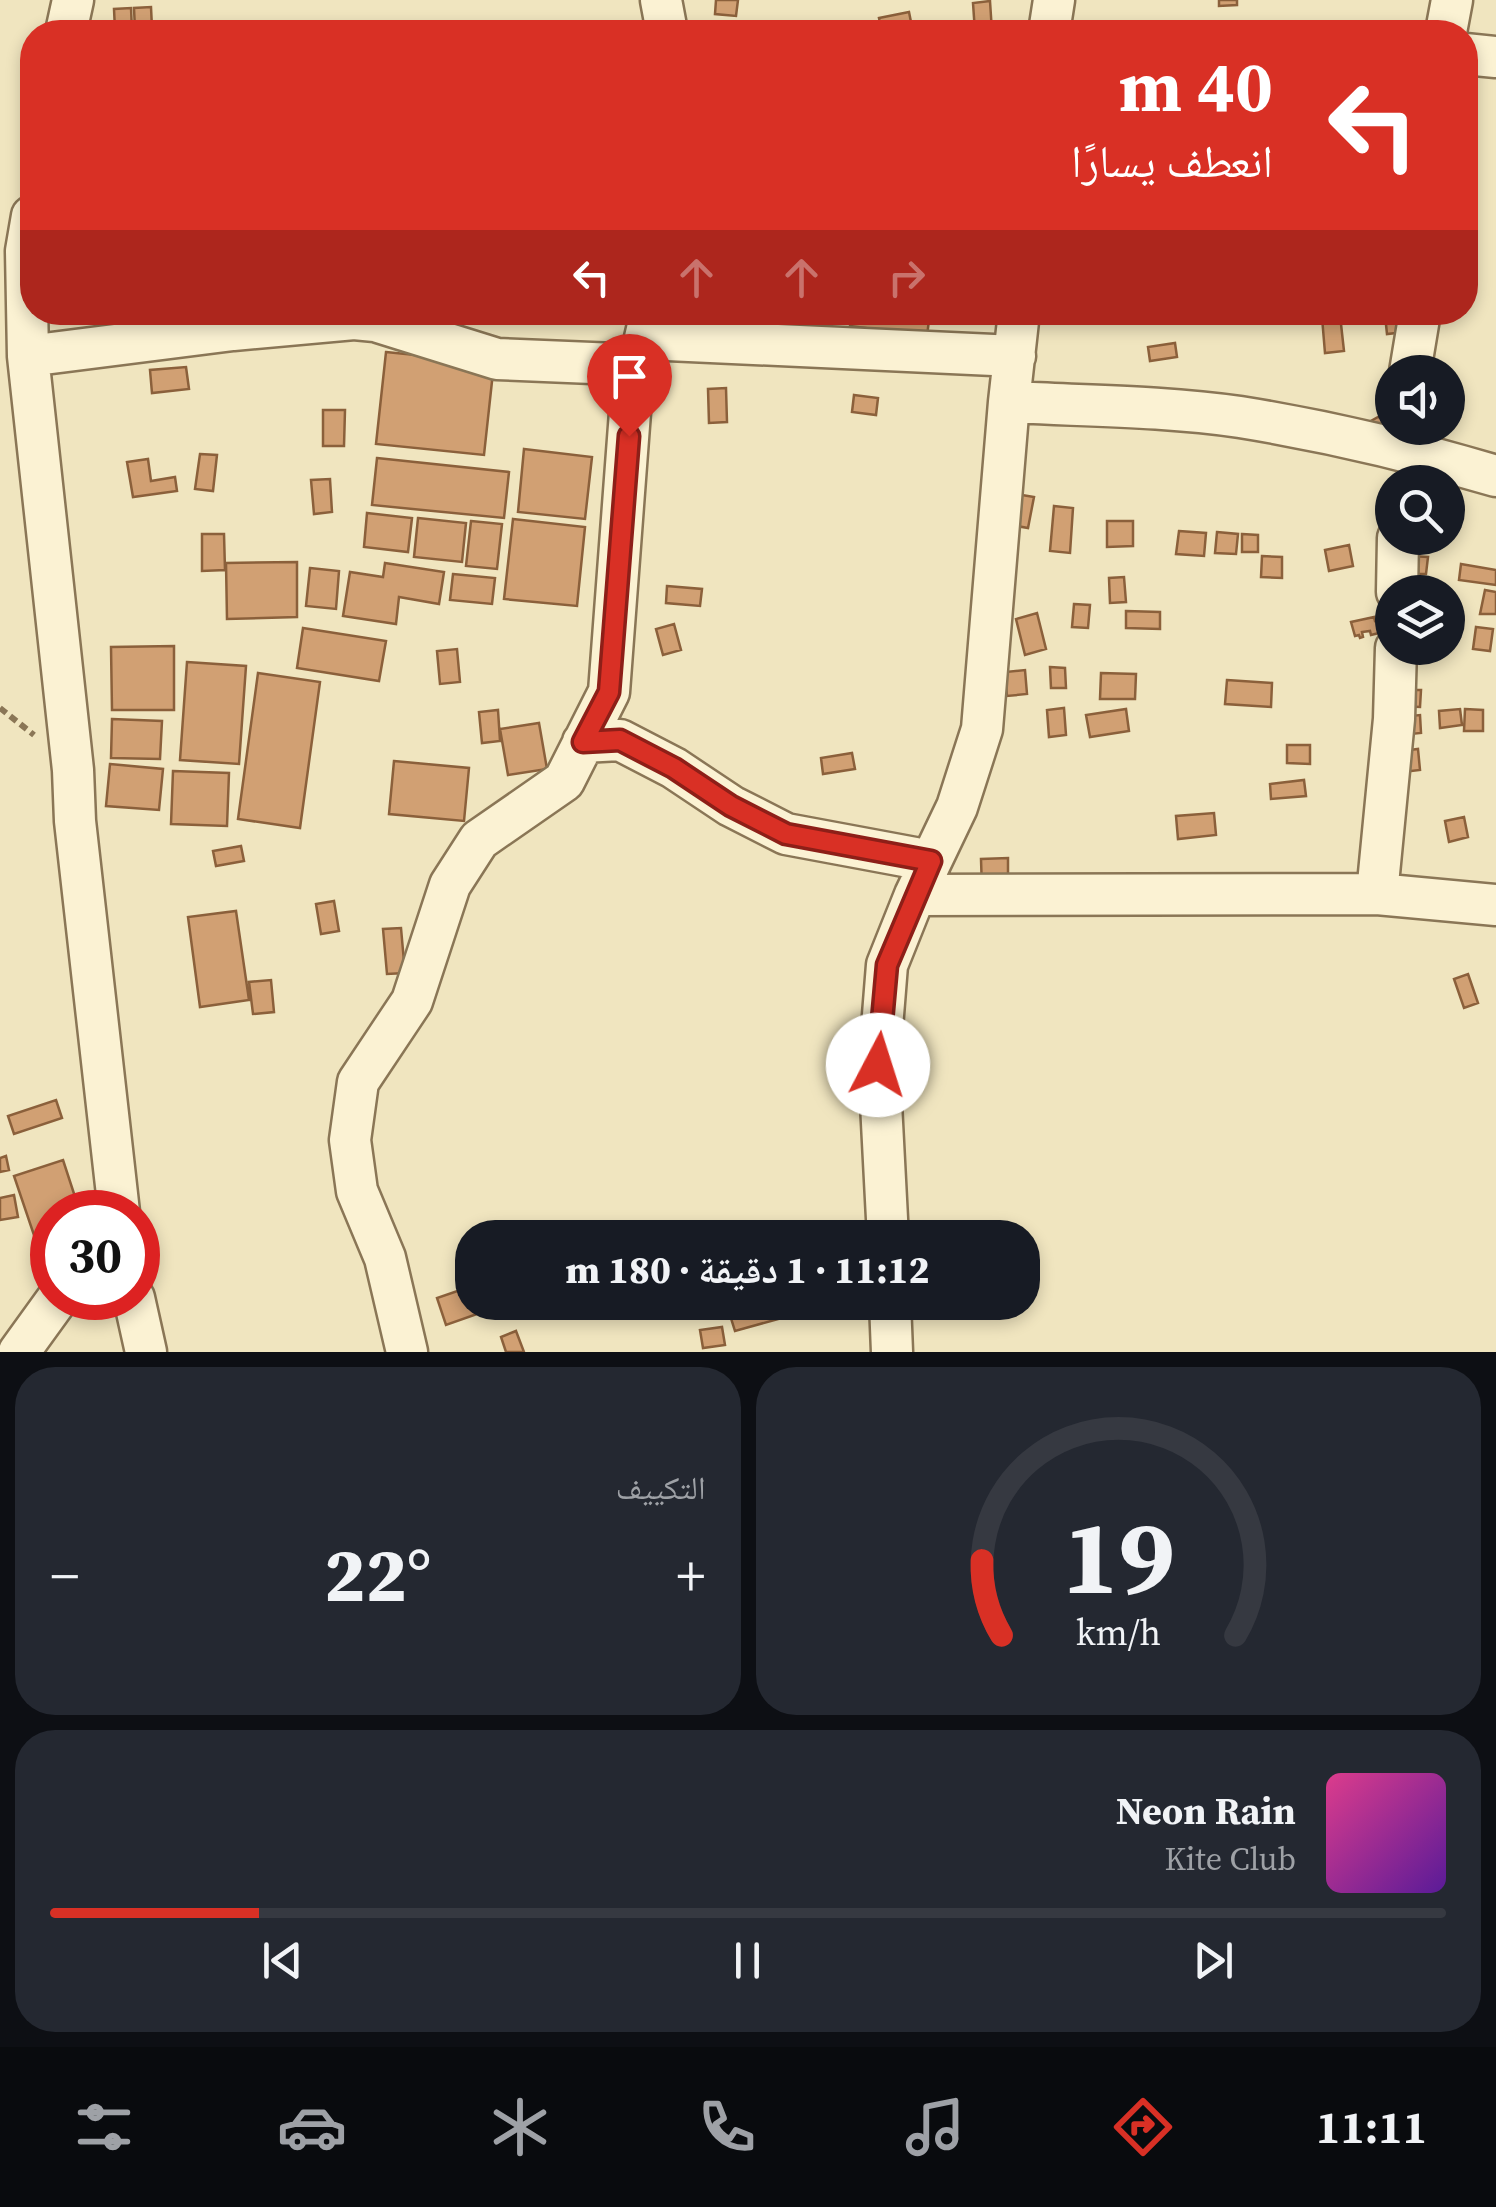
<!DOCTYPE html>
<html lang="ar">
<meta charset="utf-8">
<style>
:root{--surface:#171b24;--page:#242831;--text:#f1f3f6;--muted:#9ea1a6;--line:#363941;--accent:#d93025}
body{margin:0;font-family:"Source Serif 4","Noto Naskh Arabic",serif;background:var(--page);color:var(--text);direction:rtl;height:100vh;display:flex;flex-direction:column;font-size:38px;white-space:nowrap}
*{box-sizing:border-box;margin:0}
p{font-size:32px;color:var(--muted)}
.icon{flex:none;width:55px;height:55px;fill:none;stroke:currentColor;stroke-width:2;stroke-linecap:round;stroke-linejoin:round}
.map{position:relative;height:1352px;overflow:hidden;direction:ltr}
.sheet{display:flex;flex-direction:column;gap:15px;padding:15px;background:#0d0f14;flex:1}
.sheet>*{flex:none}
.hud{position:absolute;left:20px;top:20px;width:1458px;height:305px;border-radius:40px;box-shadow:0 5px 15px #0003;direction:rtl;background:#d93025;color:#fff;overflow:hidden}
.tools{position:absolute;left:1375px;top:355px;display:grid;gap:20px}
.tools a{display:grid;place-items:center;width:90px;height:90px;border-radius:50%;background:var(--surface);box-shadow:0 5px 15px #0003;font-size:50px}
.speed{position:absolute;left:30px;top:1190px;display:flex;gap:20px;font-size:50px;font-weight:700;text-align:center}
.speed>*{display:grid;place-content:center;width:130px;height:130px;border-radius:50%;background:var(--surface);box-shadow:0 5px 15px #0003;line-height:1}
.speed .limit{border:15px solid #d22;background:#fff;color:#111}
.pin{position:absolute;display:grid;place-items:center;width:85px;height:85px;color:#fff;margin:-102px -42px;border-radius:50% 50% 50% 0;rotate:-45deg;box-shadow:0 0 10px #0007}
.pin .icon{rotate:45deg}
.me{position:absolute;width:110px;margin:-55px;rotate:5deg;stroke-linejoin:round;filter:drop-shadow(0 0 8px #0008)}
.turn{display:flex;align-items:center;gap:35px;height:210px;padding:0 40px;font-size:45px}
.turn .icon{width:130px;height:130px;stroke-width:2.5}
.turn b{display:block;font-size:70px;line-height:85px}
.lanes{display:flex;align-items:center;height:95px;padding:0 40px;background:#0003;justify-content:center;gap:50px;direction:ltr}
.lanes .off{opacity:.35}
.big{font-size:75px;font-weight:800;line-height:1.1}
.sheet .tile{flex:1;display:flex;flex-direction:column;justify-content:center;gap:15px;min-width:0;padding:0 35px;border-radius:40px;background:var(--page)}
.sheet .dial{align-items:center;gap:0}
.dial svg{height:260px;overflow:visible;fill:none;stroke:var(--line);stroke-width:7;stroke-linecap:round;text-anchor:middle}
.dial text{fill:var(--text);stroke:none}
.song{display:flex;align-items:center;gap:30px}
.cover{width:120px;height:120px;border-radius:15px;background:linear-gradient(135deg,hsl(330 70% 55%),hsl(270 70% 35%))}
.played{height:10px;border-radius:5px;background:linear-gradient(90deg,var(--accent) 15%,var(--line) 15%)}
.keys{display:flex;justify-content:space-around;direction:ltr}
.heat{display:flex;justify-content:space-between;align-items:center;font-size:55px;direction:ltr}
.sheet .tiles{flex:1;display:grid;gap:15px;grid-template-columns:1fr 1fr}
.tile:last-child{grid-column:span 2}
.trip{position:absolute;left:455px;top:1220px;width:585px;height:100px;border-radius:40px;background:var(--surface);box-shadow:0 5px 15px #0003;font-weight:800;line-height:100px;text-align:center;direction:rtl}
.tabs{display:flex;height:160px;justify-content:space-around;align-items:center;background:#090b0e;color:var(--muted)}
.tabs .icon{width:70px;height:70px}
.tabs .selected{color:var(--accent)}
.tabs b{font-size:45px;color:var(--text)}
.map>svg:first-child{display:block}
.building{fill:#d1a073;stroke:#8b603b;stroke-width:2.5}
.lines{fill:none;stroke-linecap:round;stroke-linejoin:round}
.minor-casing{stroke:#8a7656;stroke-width:45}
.path{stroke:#8a7656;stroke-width:6;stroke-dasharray:8 5;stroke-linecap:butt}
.minor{stroke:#fbf2d3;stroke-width:40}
.route-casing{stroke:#8d1f18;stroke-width:25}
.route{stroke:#d93025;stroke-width:18}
</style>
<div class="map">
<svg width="1496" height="1352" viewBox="0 0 1496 1352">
<rect width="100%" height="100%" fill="#f0e5bf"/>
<path class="building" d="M716,0H738L736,16L715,14Z
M1219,0H1237V5L1219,6Z
M990,1L992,32H975L973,3Z
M151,7L152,28L135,30L134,8Z
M131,8L132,30H115L114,9Z
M909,12L913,32H882L879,18Z
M793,312H831V314L793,317Z
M852,312H930L927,336L850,326Z
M1407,312L1414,331L1387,334L1385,315Z
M1340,315L1344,351L1325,353L1322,317Z
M1175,343L1177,357L1150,361L1148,347Z
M386,352L494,363L484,455L376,444Z
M186,367L189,389L152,393L150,370Z
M726,388L727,422L709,423L708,389Z
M854,395L878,398L876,415L852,412Z
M323,410H345L344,446H323Z
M1378,417L1389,419L1386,442L1366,439L1369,422Z
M524,449L592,457L585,519L518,512Z
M200,454L217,455L213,491L195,489Z
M377,458L509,472L504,518L372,505Z
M148,459L151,481L175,477L177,491L133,497L127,462Z
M330,479L332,512L314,514L311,480Z
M1016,494L1034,497L1028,528L1011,525Z
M1054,506L1073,508L1070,553L1050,551Z
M367,513L412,518L408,552L364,547Z
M418,518L466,523L462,562L414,557Z
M513,519L585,527L577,606L504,599Z
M471,521L502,524L497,569L466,566Z
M1107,521H1133V546L1107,547Z
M1179,531L1206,533L1204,556L1176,554Z
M1217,532L1238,534L1236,554L1215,553Z
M202,534H224L225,570L202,571Z
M1242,534L1258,535V552H1242Z
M1349,545L1353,566L1329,571L1325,550Z
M1262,556L1282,557V578L1261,577Z
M1411,556L1428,557L1426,574H1409Z
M297,562V617L227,619L226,563Z
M385,563L444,572L439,604L399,597L396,624L343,616L350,572L383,577Z
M1461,564L1496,570V585L1459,580Z
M310,568L339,571L336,609L306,606Z
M453,574L495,578L492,604L450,600Z
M1124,577L1126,602L1110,603L1109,578Z
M1407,580L1430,581L1429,592H1407Z
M667,586L702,589L700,606L666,603Z
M1485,590L1496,592V614H1480Z
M1074,604L1090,605L1088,628L1072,627Z
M1126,611L1160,612V629L1126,628Z
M1037,613L1046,649L1025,655L1016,619Z
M1374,617L1375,621L1384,619L1387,631L1371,635L1370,631L1362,632L1363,637L1360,638L1359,635L1355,636L1351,622Z
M674,624L681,650L663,655L656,629Z
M1476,627L1493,629L1490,651L1473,649Z
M303,628L386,641L379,681L297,668Z
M174,646V710H112L111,647Z
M457,649L460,682L440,684L437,651Z
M187,662L246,666L239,764L180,760Z
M1050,667L1065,668L1066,688H1051Z
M1025,670L1027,694L1007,696L1005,672Z
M258,673L320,682L300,828L238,819Z
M1101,673L1136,674L1135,699H1100Z
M1227,680L1272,683L1271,707L1225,704Z
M1401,690H1421L1420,707L1400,706Z
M1064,708L1066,735L1049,737L1047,710Z
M1126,709L1129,731L1090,737L1086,715Z
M1460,709L1462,725L1440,728L1439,711Z
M1465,709L1483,710V731H1464Z
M498,710L500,741L482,743L479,712Z
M1420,715L1421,733L1401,735L1400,717Z
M112,719L162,721L160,759L111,758Z
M539,723L547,769L508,775L500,729Z
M1287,745H1310V764L1287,763Z
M1418,749L1420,770L1402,772L1401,751Z
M852,753L855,769L823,774L821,758Z
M394,761L469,768L464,821L389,814Z
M110,764L163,769L159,810L106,806Z
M173,771L229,773L227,826L171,824Z
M1304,780L1306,796L1271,799L1270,784Z
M1214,813L1216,835L1178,839L1176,816Z
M1464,817L1468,837L1449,842L1445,821Z
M241,846L244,861L216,866L213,851Z
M1008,858V889L982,890L981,859Z
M334,901L339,931L321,934L316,904Z
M236,911L249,1000L200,1007L188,917Z
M401,928L405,973L387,974L383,929Z
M1468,974L1478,1003L1464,1008L1454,979Z
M271,980L274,1012L253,1014L249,982Z
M56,1100L62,1118L14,1134L8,1116Z
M6,1156L9,1170L0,1172V1158Z
M63,1160L80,1212H52V1243L38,1247L14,1176Z
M14,1195L18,1217L0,1220V1198Z
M472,1286V1302H511L446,1325L437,1298Z
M776,1302H793L796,1314L735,1331L730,1315Z
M722,1327L725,1345L703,1348L700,1330Z
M516,1331L524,1352H506L501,1337Z"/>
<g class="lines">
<defs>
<path id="minor" d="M661,0L667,32
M66,32L73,0
M1049,32L1054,0
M1446,32L1452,0
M1465,54L1496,57
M32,216L26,251L28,356L73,770L75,821L119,1212
M646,339L1015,356
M28,356L233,330L354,319L375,321L497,359L640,365
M1410,372L1420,312
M1009,402C1086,406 1165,406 1240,417C1327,431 1412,451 1496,476
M1397,592L1398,538
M583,742L620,740L674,768L731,806L786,834L931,861
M1377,894L1394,719L1396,648
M915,895L1377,894L1496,905
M888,1238L879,1065L887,965L915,895L957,807L982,729L1009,402L1019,312
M134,1298L146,1352
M890,1302L892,1352
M19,1352L58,1298
M407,1352L385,1258L357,1191L350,1140L358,1082L412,1001L450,885L479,840L564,781L609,692L631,399L651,312"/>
</defs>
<use href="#minor" class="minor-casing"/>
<path class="path" d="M0,708L34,735"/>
<use href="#minor" class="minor"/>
</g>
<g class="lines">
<defs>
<path id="route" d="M629,436L609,692L583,742L620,740L674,768L731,806L786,834L931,861L887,965L878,1065"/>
</defs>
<use href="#route" class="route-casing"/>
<use href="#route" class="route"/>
</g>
</svg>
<div class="tools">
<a><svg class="icon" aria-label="sound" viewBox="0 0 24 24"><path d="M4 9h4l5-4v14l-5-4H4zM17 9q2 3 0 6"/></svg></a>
<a><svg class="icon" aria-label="search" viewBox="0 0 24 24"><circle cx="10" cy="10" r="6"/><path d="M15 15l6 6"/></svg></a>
<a><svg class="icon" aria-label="layers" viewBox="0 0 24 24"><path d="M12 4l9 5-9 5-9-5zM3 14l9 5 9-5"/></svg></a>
</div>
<div class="speed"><div class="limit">30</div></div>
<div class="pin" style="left:629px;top:436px;background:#d93025"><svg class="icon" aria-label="arrive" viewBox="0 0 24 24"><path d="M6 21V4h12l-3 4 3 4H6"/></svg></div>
<svg class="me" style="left:878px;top:1065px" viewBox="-20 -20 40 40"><circle r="19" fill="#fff"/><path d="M0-13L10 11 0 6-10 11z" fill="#d93025"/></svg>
<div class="trip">11:12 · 1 دقيقة · 180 m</div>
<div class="hud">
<div class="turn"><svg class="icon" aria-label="left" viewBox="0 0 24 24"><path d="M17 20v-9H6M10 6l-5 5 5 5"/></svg><div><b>40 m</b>انعطف يسارًا</div></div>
<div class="lanes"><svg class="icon" aria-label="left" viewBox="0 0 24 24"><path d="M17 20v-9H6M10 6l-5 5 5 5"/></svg><svg class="icon off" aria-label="ahead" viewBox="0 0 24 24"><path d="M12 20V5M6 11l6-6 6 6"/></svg><svg class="icon off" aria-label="ahead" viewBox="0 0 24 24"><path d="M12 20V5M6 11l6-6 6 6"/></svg><svg class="icon off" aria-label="right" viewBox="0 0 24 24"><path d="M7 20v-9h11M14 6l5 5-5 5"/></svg></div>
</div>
</div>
<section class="sheet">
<div class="tiles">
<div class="tile dial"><svg viewBox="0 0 100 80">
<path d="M14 69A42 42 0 1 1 86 69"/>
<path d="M14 69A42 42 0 0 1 8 46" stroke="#d93025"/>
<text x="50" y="56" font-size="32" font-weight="700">19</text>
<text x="50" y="72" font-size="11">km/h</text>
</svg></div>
<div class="tile"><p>التكييف</p>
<div class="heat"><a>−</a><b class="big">22°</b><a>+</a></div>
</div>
<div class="tile">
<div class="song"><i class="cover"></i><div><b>Neon Rain</b><p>Kite Club</p></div></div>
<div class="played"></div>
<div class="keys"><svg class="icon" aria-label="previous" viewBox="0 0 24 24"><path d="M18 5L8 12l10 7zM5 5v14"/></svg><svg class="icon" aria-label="pause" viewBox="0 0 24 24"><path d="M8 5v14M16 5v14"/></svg><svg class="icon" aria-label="next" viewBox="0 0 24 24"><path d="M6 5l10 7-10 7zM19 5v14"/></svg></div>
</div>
</div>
</section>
<nav class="tabs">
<b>11:11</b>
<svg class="icon selected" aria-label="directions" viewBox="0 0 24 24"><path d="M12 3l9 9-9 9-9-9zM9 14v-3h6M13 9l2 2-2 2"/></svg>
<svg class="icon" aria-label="music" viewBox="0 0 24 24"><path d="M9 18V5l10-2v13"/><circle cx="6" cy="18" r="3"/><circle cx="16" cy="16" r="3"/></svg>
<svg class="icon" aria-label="phone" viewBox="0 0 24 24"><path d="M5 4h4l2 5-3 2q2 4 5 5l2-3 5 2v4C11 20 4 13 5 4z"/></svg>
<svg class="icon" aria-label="climate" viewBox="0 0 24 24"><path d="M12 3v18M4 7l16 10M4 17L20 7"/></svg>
<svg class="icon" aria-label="car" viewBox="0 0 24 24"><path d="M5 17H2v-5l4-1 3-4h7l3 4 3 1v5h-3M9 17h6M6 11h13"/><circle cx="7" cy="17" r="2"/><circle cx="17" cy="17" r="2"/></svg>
<svg class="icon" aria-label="filters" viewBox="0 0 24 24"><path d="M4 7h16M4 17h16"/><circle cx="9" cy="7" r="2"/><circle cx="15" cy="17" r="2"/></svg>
</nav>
